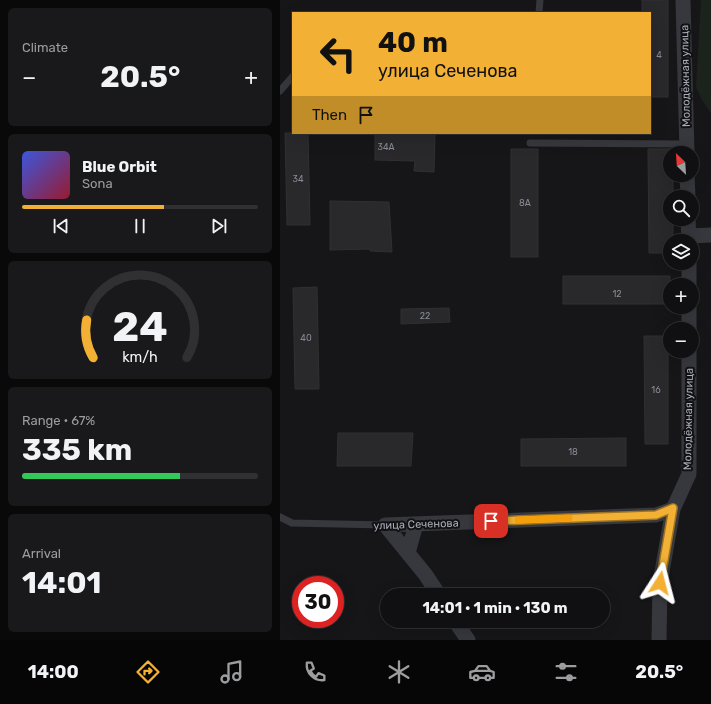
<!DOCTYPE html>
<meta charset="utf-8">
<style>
:root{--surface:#101012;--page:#19191b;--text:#f1f3f6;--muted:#9c9d9f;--line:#303032;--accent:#f2b134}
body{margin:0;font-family:Rubik,sans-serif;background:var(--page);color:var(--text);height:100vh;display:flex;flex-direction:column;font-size:15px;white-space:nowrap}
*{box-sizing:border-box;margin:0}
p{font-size:13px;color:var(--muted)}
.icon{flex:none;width:22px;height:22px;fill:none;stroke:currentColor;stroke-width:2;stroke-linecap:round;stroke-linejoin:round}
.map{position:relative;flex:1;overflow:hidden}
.sheet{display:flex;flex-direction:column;gap:8px;padding:8px;background:#09090a;width:280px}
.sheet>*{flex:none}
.guide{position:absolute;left:12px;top:12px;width:359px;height:122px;border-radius:0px;box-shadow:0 4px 16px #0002,0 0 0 1px var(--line);background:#f2b134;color:#111;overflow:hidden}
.needle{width:26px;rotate:335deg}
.tools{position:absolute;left:383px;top:146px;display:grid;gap:8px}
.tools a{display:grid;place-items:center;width:36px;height:36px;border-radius:50%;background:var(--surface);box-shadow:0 4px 16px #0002,0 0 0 1px var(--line);font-size:20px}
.speed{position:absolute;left:12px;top:576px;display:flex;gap:8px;font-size:20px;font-weight:700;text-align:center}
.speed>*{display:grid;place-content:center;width:52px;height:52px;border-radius:50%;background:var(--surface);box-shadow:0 4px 16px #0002,0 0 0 1px var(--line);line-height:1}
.speed .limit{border:6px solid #d22;background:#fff;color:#111}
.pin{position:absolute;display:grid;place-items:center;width:34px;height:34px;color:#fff;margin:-17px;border-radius:8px;box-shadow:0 2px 6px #0006}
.me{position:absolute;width:44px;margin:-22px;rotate:9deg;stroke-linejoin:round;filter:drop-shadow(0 0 3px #0008)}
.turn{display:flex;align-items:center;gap:14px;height:84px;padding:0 20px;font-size:18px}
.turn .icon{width:52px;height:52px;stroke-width:2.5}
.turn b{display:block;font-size:28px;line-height:34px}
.then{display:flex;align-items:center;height:38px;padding:0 20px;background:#0003;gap:8px;font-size:15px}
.big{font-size:30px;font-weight:700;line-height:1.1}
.sheet .card{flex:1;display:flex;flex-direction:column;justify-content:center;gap:6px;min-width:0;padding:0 14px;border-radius:6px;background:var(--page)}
.sheet .dial{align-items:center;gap:0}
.dial svg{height:104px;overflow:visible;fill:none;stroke:var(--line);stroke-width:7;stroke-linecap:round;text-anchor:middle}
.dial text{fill:var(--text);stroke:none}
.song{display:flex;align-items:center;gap:12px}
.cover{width:48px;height:48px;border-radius:6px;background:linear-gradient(135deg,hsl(230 70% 55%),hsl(350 70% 35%))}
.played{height:4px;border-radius:2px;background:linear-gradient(90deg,var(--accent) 60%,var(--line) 60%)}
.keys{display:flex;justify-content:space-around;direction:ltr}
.heat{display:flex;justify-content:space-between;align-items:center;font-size:22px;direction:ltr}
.charge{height:6px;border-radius:3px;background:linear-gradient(90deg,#34c759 67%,var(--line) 0)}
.trip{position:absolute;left:100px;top:588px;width:230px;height:40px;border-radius:20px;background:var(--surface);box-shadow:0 4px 16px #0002,0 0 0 1px var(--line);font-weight:700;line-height:40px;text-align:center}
.dock{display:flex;height:64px;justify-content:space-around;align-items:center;background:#060607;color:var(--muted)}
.dock .icon{width:28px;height:28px}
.dock .active{color:var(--accent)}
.dock b{font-size:18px;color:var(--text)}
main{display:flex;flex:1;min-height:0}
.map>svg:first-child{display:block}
.green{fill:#1c231d}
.building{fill:#29292c;stroke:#303034}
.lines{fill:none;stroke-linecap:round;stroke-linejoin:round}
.lane{stroke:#37383d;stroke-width:7}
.street{stroke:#37383d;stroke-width:15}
.route-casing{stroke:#9d7322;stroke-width:10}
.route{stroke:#f2b134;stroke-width:7}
.slow{stroke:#f59e0b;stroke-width:7}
.labels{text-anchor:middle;stroke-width:4;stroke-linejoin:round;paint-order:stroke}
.number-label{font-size:9px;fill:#888b94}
.street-label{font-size:11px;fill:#a8adb8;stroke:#111113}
</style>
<main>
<section class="sheet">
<div class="card"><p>Climate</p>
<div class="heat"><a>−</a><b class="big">20.5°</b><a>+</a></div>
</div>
<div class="card">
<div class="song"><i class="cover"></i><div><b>Blue Orbit</b><p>Sona</p></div></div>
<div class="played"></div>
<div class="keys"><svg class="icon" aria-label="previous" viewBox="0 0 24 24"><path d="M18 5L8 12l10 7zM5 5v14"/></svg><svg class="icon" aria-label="pause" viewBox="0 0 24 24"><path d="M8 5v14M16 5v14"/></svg><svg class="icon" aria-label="next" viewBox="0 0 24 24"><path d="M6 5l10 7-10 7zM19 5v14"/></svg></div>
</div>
<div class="card dial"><svg viewBox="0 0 100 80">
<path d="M14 69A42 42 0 1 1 86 69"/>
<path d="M14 69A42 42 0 0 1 9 40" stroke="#f2b134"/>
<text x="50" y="56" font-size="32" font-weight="700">24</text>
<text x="50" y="72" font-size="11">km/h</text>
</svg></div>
<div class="card"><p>Range · 67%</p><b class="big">335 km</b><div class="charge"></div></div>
<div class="card"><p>Arrival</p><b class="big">14:01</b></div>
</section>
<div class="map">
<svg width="431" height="640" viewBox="0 0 431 640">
<rect width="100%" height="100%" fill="#161618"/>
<path class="green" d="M421,0H431V113L422,100L416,87Z"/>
<path class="building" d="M362,0H388V97H370V13H362Z
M5,133H28L30,225H7Z
M95,133H155L154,172L134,171L135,161L95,160Z
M231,149H258V257H231Z
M368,149H390V175H393V197H390V219H393V241H390V253H369Z
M50,201L109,202L112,252L90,251V249L50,250Z
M283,276H390V304H283Z
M37,287L39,389H15L13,288Z
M169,308L170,322L121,324V309Z
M364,336H388V444H365Z
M58,433H133L131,466H57Z
M346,438V466H241V439Z"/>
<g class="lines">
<path class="lane" d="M259,13L260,0
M0,91L13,76
M250,143L407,144
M0,517L12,523L105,525"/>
<path class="street" d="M403,0L407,153
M407,175L408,197
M408,219L409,241
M409,236L431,235
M409,285V263
M409,329V307
M105,525L376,515L393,509
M105,525L145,574L159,595
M128,553L136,524
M175,621L188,640
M379,640L380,583L393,509L409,474V351"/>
</g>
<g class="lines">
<defs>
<path id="route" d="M211,521L376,515L393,508L380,583"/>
</defs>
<use href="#route" class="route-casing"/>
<use href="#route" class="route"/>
<path class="slow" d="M238,520L289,518"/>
</g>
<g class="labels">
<g class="number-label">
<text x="379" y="58">4</text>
<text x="106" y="150">34А</text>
<text x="18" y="182">34</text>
<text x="245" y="206">8А</text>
<text x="337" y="297">12</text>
<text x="145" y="319">22</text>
<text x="26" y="341">40</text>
<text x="376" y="393">16</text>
<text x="293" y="455">18</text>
</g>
<g class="street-label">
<text transform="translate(405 76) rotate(-91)" y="4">Молодёжная улица</text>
<text transform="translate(408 419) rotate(-89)" y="4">Молодёжная улица</text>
<text transform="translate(136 524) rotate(-2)" y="4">улица Сеченова</text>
</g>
</g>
</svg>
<div class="tools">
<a><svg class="needle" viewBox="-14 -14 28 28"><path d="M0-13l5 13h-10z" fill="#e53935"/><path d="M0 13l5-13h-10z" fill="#9c9d9f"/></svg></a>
<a><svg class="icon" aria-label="search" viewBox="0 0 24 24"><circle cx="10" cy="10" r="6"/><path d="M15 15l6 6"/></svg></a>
<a><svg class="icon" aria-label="layers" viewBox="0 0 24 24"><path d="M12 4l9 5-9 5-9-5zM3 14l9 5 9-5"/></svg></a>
<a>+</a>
<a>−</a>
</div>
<div class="speed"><div class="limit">30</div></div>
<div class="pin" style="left:211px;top:521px;background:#d93025"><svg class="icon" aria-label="arrive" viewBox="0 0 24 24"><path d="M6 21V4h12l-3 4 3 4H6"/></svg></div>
<svg class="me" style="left:380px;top:583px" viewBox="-20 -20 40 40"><path d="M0-17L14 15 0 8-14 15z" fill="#f2b134" stroke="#fff" stroke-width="4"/></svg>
<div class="trip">14:01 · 1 min · 130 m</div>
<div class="guide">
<div class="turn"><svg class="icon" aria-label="left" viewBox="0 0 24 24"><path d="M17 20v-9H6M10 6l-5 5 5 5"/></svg><div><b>40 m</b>улица Сеченова</div></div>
<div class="then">Then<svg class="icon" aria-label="arrive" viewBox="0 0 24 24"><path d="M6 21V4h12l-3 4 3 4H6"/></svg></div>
</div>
</div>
</main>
<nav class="dock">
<b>14:00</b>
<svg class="icon active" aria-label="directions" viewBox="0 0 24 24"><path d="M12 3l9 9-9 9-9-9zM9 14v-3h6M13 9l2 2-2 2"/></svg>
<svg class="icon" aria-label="music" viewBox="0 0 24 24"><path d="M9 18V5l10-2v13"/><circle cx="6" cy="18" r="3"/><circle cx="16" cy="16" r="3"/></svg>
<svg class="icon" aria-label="phone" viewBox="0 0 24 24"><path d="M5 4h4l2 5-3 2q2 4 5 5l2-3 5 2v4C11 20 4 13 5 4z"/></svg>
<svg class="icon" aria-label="climate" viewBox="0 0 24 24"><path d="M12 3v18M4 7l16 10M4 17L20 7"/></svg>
<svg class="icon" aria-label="car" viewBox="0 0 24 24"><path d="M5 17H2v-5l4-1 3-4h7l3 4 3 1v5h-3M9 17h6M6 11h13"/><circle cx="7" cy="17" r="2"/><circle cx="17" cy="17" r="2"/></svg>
<svg class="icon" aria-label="filters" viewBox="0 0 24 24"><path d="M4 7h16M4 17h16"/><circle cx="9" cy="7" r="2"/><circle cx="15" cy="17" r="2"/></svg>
<b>20.5°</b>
</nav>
